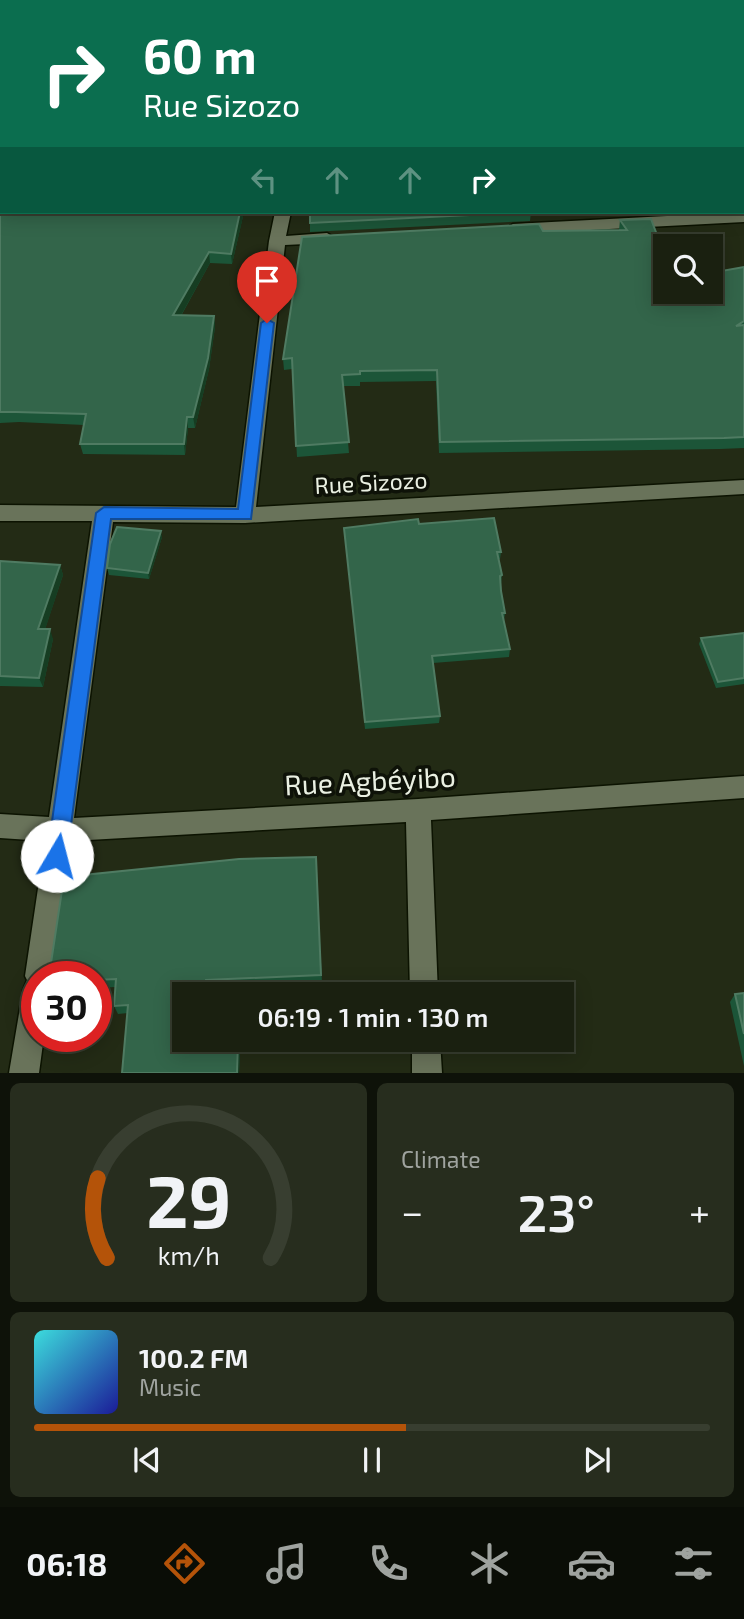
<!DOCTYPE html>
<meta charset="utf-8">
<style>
:root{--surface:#1a2010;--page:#272d1e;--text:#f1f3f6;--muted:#9fa39f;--line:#383e30;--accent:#b45309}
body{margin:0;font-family:"Exo 2",sans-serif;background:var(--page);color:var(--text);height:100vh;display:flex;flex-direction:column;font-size:26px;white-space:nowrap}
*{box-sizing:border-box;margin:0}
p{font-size:23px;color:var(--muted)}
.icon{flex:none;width:38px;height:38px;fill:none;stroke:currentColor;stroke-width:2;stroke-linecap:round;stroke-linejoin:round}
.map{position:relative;height:1073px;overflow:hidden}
.panel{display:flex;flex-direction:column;gap:10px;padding:10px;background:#0e1209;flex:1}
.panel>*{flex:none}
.banner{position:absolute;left:0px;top:0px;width:746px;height:214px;box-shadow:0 4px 18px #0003,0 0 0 2px var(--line);background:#0b6e4f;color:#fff;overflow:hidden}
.fabs{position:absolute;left:653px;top:234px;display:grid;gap:14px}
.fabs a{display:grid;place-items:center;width:70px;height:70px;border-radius:0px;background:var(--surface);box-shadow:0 4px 18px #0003,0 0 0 2px var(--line);font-size:35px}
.speed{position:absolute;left:21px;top:961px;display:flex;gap:14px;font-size:35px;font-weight:700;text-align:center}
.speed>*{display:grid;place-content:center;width:91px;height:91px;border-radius:50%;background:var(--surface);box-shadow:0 4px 18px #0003,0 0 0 2px var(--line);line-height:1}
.speed .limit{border:10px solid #d22;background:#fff;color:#111}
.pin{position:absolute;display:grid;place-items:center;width:60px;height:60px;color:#fff;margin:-72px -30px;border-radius:50% 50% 50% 0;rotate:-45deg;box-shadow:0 0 7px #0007}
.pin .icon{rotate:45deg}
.me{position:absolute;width:77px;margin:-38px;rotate:8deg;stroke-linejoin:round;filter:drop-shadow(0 0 5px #0008)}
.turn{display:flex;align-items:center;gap:24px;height:147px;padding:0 28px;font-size:32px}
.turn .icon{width:91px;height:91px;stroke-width:2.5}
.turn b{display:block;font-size:49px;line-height:60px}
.lanes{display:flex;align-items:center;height:66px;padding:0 28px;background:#0003;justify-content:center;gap:35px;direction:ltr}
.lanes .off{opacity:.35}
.big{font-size:52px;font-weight:600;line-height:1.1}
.panel .tile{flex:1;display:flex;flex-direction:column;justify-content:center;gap:10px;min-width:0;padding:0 24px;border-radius:10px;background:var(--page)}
.panel .dial{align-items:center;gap:0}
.dial svg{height:182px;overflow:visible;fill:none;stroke:var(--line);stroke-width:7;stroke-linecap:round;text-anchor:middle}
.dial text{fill:var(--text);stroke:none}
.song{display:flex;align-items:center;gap:21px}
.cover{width:84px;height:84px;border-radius:10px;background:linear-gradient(135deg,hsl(180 70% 55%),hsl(240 70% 35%))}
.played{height:7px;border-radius:4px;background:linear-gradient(90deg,var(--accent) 55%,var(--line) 55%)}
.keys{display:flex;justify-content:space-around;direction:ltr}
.heat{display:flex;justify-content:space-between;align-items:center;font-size:38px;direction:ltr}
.panel .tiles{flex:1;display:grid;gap:10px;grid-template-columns:1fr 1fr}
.tile:last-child{grid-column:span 2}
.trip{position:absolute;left:172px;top:982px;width:402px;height:70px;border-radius:0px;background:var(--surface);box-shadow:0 4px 18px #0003,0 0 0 2px var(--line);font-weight:600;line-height:70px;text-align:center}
.dock{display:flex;height:112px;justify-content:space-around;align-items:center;background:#0a0d06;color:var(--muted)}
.dock .icon{width:49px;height:49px}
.dock .selected{color:var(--accent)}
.dock b{font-size:32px;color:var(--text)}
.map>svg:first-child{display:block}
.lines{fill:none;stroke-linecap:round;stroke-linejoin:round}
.minor-casing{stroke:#0c1301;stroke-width:3}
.minor{fill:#69735a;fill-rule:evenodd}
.wall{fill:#1c5538}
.shaded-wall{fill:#163d22}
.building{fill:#33654a;stroke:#4f7b62;stroke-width:2}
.route{fill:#1a73e8;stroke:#114b97;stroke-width:2}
.labels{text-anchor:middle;stroke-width:7;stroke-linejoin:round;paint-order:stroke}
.street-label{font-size:23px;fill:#eaf0e2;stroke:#0e1208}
.near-street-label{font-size:28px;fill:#eaf0e2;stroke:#0e1208}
</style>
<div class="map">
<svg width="744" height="1073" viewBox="0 0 744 1073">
<rect width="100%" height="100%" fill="#232b15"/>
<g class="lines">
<defs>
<path id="minor" d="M35,0H47L34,2Z
M325,0H340L324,2Z
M438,0H451L452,2H439Z
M666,0H682L665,2Z
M0,67H2L0,79Z
M275,212H291L286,236L327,233L335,238L327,243L285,245L256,507L744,480V494L245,523L113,522L74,818L418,799L744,776V798L431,820L438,994H410L406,822L71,841L53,976H37V1036H44L39,1073H9L23,990L27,980L25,976L45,841L0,838V814L49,817L92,521H0V505L236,507L269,241Z
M744,212V222L513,234L505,229L513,224Z
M412,1040H440L442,1073H412Z"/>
</defs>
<use href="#minor" class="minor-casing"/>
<use href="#minor" class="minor"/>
</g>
<path class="wall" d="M481,0H556L558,2H484Z
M703,0H744V22V2H707Z
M0,95L2,212H244L232,264L210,263L181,316H214L215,327L209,369L195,428H188L185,455L83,454L80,444L84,425L19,422L0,423Z
M310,212H531L530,221L310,232Z
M605,212H644L643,215L608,216Z
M620,220L665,292L744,267V448L720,449L439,453L436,381L360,382V386H343L349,453L297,457L292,369L284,370L283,359L543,231L619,230Z
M419,524L501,552L500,559L498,560L502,575L501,583V591L505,613L504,621L510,649L509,657L433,663L440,716L439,723L365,729L344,528Z
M162,537L149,579L109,575L107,568Z
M0,561L60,565L63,575L45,629L53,639L43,687L0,686Z
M744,633V684L716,688L699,644L701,638Z
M316,857L322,983L208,988L207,994H184V1040H203V1045L238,1043L240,1051L239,1073H122L128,1013L118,1014L114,1006L116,987L96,988V976Z
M744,993V1066L730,1002L735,994Z"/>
<path class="shaded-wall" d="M240,212H244L232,264L231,254Z
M209,252L210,263L175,326L173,315Z
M214,316L215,327L209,369L195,428L193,417Z
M187,417L188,428L185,455L184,444Z
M161,531L162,537L149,579L148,573Z
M60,565L63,575L42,639L38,629Z
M50,629L53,639L43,687L39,678Z
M206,980L208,988L207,994H204Z
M238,1043L240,1051L239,1073H237Z"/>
<path class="building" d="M58,0H233V2H57Z
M498,0H556L558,2H501Z
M721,0H744V13V2H724Z
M0,95H2V212H240L231,254L209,252L173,315L214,316L208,358L193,417H187L184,444H80L86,414L16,412H0Z
M310,212H531L310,223Z
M651,219L665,256V292H710V273L744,267V321L736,326L744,325V437L724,438L440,442L437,370L360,371V374L342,375L349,442L296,446L292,358L283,359L302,237L539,224L543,231L627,230L620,220Z
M494,518L501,552H497L502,575L500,576L501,591L505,613H502L510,649L432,656L440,716L365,722L344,528L418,519L419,524Z
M117,527L161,531L148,573L107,568L110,544Z
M0,561L60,565L38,629H50L39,678L0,676Z
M744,633V678L718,682L701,638Z
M316,857L321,975L206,980L204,994H184V1040H200L199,1045L238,1043L237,1073H122L128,1005L114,1006L116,979L96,980V976H49L64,877L239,859Z
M744,993V1034L735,994Z"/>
<path class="route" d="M267,319L274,323L251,519H111L67,856L64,862L57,865L50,862L47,856L96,513L104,507L238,509L261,323Z"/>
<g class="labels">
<g class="street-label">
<text transform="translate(371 483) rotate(-3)" y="8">Rue Sizozo</text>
</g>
<g class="near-street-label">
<text transform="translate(370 781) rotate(-3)" y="10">Rue Agbéyibo</text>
</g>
</g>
</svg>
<div class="fabs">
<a><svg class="icon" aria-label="search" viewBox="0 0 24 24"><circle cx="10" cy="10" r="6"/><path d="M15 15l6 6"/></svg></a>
</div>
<div class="speed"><div class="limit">30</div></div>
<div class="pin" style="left:267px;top:323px;background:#d93025"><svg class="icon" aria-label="arrive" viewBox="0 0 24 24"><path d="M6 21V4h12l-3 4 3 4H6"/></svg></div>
<svg class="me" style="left:57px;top:856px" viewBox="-20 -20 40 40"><circle r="19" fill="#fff"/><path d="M0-13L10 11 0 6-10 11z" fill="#1a73e8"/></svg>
<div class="trip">06:19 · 1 min · 130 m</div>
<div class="banner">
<div class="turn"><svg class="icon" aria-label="right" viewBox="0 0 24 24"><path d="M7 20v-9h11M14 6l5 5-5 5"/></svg><div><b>60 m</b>Rue Sizozo</div></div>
<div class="lanes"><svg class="icon off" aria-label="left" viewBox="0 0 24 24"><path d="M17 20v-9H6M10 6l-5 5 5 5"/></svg><svg class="icon off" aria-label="ahead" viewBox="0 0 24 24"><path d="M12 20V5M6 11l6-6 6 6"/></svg><svg class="icon off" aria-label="ahead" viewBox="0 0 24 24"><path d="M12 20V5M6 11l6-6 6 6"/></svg><svg class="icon" aria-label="right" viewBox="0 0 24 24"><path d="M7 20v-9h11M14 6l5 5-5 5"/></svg></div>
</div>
</div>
<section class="panel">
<div class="tiles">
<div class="tile dial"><svg viewBox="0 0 100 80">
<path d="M14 69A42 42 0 1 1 86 69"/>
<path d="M14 69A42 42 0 0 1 10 34" stroke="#b45309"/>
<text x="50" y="56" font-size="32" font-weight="700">29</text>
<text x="50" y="72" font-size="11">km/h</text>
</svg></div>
<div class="tile"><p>Climate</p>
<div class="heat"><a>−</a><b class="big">23°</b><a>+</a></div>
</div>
<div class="tile">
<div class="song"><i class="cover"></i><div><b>100.2 FM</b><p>Music</p></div></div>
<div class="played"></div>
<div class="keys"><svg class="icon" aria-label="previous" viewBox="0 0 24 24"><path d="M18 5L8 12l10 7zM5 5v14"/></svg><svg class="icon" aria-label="pause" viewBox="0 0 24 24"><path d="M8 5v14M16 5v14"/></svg><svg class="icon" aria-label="next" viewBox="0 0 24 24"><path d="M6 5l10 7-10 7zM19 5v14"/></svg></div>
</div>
</div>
</section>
<nav class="dock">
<b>06:18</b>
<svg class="icon selected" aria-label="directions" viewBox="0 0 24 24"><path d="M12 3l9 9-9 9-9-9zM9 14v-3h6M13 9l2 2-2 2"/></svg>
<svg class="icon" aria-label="music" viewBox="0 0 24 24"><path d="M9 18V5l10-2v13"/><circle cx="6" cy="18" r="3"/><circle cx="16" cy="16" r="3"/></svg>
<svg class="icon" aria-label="phone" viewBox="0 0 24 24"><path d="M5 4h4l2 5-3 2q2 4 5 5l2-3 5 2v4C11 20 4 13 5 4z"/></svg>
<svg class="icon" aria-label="climate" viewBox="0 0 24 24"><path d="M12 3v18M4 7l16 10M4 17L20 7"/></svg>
<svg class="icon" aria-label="car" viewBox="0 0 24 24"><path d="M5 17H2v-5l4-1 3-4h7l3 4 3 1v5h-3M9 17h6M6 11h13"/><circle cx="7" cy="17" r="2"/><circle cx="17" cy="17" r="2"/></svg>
<svg class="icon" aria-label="filters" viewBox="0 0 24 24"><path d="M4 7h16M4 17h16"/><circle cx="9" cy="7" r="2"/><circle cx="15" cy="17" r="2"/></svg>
</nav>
